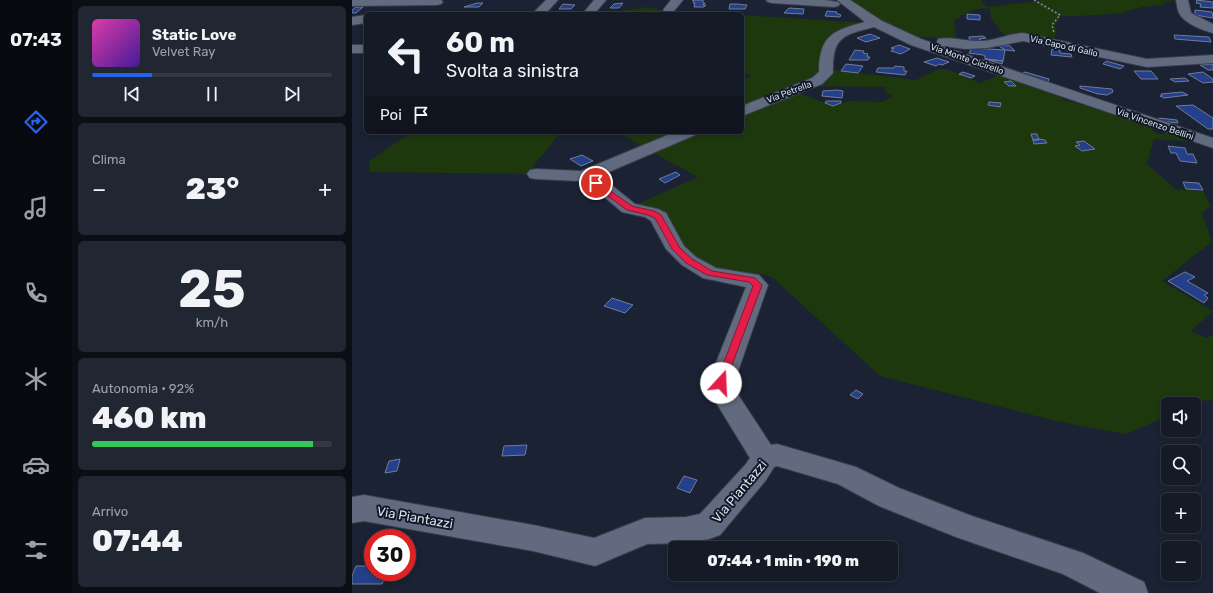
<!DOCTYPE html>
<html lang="it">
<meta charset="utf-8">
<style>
:root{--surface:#141a26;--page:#212732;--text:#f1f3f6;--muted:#9da1a7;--line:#333843;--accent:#2563eb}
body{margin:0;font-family:Rubik,sans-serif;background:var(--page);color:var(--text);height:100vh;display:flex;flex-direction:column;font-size:15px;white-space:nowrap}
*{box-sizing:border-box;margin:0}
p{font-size:13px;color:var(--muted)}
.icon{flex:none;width:22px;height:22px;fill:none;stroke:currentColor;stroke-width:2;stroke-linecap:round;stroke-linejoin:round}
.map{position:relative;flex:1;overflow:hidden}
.drawer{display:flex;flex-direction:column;gap:6px;padding:6px;background:#0b0e15;width:280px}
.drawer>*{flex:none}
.banner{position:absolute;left:12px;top:12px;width:380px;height:122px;border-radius:6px;box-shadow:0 2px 6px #0003,0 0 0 1px var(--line);background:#141a26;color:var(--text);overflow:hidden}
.controls{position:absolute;left:809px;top:397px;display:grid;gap:8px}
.controls a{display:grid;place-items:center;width:40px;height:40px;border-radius:6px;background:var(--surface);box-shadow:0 2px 6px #0003,0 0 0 1px var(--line);font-size:20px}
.speed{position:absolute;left:12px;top:529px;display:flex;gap:8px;font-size:20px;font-weight:700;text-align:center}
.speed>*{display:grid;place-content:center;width:52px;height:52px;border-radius:50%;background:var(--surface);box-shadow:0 2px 6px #0003,0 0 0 1px var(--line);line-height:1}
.speed .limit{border:6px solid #d22;background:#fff;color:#111}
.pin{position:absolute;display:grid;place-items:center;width:34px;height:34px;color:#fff;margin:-17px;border:2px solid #fff;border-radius:50%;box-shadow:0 1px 4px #0007}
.me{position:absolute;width:44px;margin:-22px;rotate:20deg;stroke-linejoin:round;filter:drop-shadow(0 0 3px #0008)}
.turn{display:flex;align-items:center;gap:14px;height:84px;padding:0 16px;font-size:18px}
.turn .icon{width:52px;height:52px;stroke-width:2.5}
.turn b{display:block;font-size:28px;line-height:34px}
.then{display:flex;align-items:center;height:38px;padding:0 16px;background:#0003;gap:8px;font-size:15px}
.big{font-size:30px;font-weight:800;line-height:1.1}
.drawer .tile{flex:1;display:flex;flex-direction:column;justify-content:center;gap:6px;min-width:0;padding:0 14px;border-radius:6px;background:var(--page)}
.drawer .dial{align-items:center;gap:0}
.dial b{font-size:52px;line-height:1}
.song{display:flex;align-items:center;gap:12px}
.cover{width:48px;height:48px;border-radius:6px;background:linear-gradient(135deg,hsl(320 70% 55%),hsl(260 70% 35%))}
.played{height:4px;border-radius:2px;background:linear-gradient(90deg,var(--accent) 25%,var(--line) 25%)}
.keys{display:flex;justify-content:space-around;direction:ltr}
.heat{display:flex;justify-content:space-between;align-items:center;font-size:22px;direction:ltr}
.charge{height:6px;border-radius:3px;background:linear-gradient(90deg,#34c759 92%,var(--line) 0)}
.trip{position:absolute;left:316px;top:541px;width:230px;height:40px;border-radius:6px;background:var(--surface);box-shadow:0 2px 6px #0003,0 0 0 1px var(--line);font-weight:800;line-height:40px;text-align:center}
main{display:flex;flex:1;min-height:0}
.tabs{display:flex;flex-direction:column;width:72px;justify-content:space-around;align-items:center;background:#080a0f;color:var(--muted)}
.tabs .icon{width:28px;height:28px}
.tabs .current{color:var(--accent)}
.tabs b{font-size:18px;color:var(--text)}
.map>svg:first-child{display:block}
.green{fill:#1d380d}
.building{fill:#24408b;stroke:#727c91}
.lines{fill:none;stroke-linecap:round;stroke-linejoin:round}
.minor-casing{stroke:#393e4c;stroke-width:2}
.path{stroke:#838998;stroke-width:1.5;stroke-dasharray:2 2;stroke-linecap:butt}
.minor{fill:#616a7e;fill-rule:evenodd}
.route{fill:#e11d48;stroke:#92132f}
.labels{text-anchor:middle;stroke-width:4;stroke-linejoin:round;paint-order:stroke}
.far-street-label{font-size:9px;fill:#dadfeb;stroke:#111929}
.near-street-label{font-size:13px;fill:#dadfeb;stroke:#111929}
</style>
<main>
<nav class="tabs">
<b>07:43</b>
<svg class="icon current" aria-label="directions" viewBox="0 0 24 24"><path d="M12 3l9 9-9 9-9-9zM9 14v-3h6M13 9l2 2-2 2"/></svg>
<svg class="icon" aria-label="music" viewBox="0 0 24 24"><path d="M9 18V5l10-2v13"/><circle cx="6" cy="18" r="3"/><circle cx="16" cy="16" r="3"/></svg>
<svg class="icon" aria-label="phone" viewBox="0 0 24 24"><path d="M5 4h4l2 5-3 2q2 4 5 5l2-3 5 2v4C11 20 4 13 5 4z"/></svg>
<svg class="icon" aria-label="climate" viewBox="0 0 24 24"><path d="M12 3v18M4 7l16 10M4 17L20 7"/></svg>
<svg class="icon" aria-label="car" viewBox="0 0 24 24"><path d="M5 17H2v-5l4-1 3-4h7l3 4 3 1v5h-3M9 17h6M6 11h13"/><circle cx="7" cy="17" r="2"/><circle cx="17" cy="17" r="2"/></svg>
<svg class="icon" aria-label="filters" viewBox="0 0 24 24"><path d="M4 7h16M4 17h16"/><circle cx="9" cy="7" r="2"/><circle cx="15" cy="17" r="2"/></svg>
</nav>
<section class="drawer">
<div class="tile">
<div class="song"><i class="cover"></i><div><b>Static Love</b><p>Velvet Ray</p></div></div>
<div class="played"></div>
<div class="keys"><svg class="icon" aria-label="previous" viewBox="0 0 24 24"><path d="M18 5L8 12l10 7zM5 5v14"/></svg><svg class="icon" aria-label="pause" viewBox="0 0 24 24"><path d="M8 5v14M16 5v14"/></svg><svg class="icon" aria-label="next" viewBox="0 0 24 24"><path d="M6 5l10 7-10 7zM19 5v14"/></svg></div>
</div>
<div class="tile"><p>Clima</p>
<div class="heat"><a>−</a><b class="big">23°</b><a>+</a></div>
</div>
<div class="tile dial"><b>25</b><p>km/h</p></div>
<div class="tile"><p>Autonomia · 92%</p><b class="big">460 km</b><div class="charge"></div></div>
<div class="tile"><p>Arrivo</p><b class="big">07:44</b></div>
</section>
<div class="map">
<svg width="861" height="593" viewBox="0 0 861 593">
<rect width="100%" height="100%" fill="#1a2233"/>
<path class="green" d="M499,0H629L635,7L688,1L687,0H823L810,3L813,5L790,7L773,12V13L727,16H711L708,17L703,26L705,32L701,39L653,36L639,19L638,9C623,7 614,13 602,21L605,42L579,37H563L538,27L509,9Z
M295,7L320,12L354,14H222L255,13Z
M390,15L514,23C503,28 475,39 470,49C464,63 473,67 460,80L390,107V80L402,75L390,74Z
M586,69H595L628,83L650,74L704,92L713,101L721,102L730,105L736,104L806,129L800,130L806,134L819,133L844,142L802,139L795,164L824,189L851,191L859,206L850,213L860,242L810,281L861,311L839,331L854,338L861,335V401L853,400L842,405L816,404V416L773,434L704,421L528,376L420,277L410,274L396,275L362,271L331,248L310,211L281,206L346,177L302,153L351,132H390V115L444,92L481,106L496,101L530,102L541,96L534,93L533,87L461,86L474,80L482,70L564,80Z
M60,132H196L208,133L175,174L18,172L17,161Z
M265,132H327L292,147Z"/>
<path class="building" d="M340,0H351V3H353L351,5H354L352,7H342L343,3H341L342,1Z
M845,0L861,2V8L848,7L849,4L844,3Z
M125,3H131L127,7H112Z
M271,3L267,8H258L262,4Z
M211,4L223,5L219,9H207Z
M378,4H385L395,5L393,9H377Z
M4,7H11L4,13H0V10Z
M437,8L452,9L451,14L432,13Z
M843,10L860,12L861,18L843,15Z
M475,11L485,12L484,13L489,15L488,17L473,16Z
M615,14L628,15V20L615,19Z
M518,34L528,38L514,42L505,38Z
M822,35L857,37L859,42L823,39Z
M631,36L634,38L627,39L630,41L621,42L617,39V37Z
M547,45L558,49L549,54L539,51L542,49L539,48Z
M657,45L663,51L653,50L647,46Z
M620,48L653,50L651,61L633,59V56L631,55L617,53Z
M700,49L708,50V53L719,54L720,57L699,55Z
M503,50L512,51L511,53L516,54L515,57H518L516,60H497Z
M585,58L597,62L590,65L587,64L584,66L572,62Z
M633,59L651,61L650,64Z
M754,61L772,66L768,69L751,64Z
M494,64L511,66L506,73L489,71Z
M861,64V70H856L848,65Z
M543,66L552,67V71H555L553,75L524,72L526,68H542Z
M782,71H799L806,79H789Z
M611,72L623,76L619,78L607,74Z
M673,72L697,79L696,83L669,74Z
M851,72L861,79V82L851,83L836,74Z
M833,78L837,81L823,82L818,79Z
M659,81L664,86H657L652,82Z
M728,86L760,89L761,92L755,95L746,94L728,88Z
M485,90L491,91L490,98L470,96L471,91Z
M830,92L836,95L812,98L808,96H810L809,94Z
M474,101H489V103L481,106L473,103Z
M637,102L649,103L648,107L636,105Z
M841,105L861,118V129H856L824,106Z
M807,118L825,120L826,123L808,121Z
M679,134H685L687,140H681Z
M686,139L693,140L695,143L682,144L681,140Z
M732,141L743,149L730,151L723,146L728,145L724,142Z
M816,146L833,148L835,154H841L845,163L828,161L824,153H819Z
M230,155L241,161L229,166L218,159Z
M324,172L328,175L313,183L307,179Z
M831,182L847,183L851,190L834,189Z
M833,272L843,277L835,281L856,293L852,295L856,298L852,303L816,281Z
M260,298L281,305L273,313L252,306Z
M504,390L511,394L506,399L498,395Z
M175,445L173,455L150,456L152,446Z
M48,459L45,471L33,473L37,461Z
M332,476L345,480L338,493L325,488Z
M4,566H21V572H35L30,584H0V576Z"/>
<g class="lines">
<defs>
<path id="minor" d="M0,0H89L91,2L89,4L85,5L0,6Z
M194,0H206L193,14H180Z
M242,0H254L243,13H235L233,11Z
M319,0H331L321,12H313L311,10Z
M414,0H473L486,2L488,4L486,6L482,7L420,3L416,2Z
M485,0H498L530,21L569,39L861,138V148L559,45L522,27C490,35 480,38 481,73L470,84L390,116V106L460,78L467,72C467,36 481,30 513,22Z
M824,0H836L839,13L861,24V33C850,30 833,24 827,13C825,9 825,4 824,0Z
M14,15V23L0,25V17Z
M671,33L795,59L861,55V63L795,67L671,41L635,48L613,49L591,46L586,45L585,42L586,39C599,36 617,42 631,41C645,40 657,34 671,33Z
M0,45H14V53H0Z
M323,132H345L343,135L245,177L262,187L283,204L306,209L314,213L332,246L344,257L364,268L407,275L416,285L382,383L383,390L419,445L425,444L504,467L547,488L620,516L731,553L792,582L796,593H748L711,574L604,537L527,506L486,484L425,466L422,467L414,480L368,535L357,539L334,543L295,544L243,566L181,551L12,521L0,523V497L12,495L181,525L242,538L293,518L334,517L348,514L394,464L398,458L357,391L356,383L394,287L351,278L330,265L314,249L299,221L293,217L270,212L250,195L227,181L184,179L178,178L175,174L178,170L184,169L229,171Z"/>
</defs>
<use href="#minor" class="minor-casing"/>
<path class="path" d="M682,0L708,15L700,25L702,33"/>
<use href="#minor" class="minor"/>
</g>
<path class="route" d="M244,181L280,206L302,211L309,215L328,248L340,259L360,271L403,278L410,285L372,386H365L364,383L401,286L397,282L355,275L334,263L320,249L303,218L296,215L275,210L241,185L240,183Z"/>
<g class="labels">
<g class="far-street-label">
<text transform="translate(712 46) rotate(13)" y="3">Via Capo di Gallo</text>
<text transform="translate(615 59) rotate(19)" y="3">Via Monte Cicirello</text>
<text transform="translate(437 92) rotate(-21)" y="3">Via Petrella</text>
<text transform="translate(803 124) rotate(19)" y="3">Via Vincenzo Bellini</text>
</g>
<g class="near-street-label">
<text transform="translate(387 491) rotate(-50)" y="5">Via Piantazzi</text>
<text transform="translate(63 517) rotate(10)" y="5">Via Piantazzi</text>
</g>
</g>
</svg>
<div class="controls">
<a><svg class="icon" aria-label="sound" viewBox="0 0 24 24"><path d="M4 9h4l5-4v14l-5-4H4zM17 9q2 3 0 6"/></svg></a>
<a><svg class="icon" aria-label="search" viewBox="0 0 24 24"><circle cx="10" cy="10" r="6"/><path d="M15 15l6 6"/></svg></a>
<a>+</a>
<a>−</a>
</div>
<div class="speed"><div class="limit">30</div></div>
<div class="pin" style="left:244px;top:183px;background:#d93025"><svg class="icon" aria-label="arrive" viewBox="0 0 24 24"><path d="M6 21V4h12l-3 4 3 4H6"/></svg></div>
<svg class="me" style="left:369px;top:383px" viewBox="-20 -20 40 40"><circle r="19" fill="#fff"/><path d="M0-13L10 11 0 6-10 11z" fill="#e11d48"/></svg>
<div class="trip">07:44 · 1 min · 190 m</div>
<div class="banner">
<div class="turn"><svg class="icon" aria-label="left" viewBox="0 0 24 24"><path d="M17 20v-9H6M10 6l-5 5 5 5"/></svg><div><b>60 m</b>Svolta a sinistra</div></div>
<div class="then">Poi<svg class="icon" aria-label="arrive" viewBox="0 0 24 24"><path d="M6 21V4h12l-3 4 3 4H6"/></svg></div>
</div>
</div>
</main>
